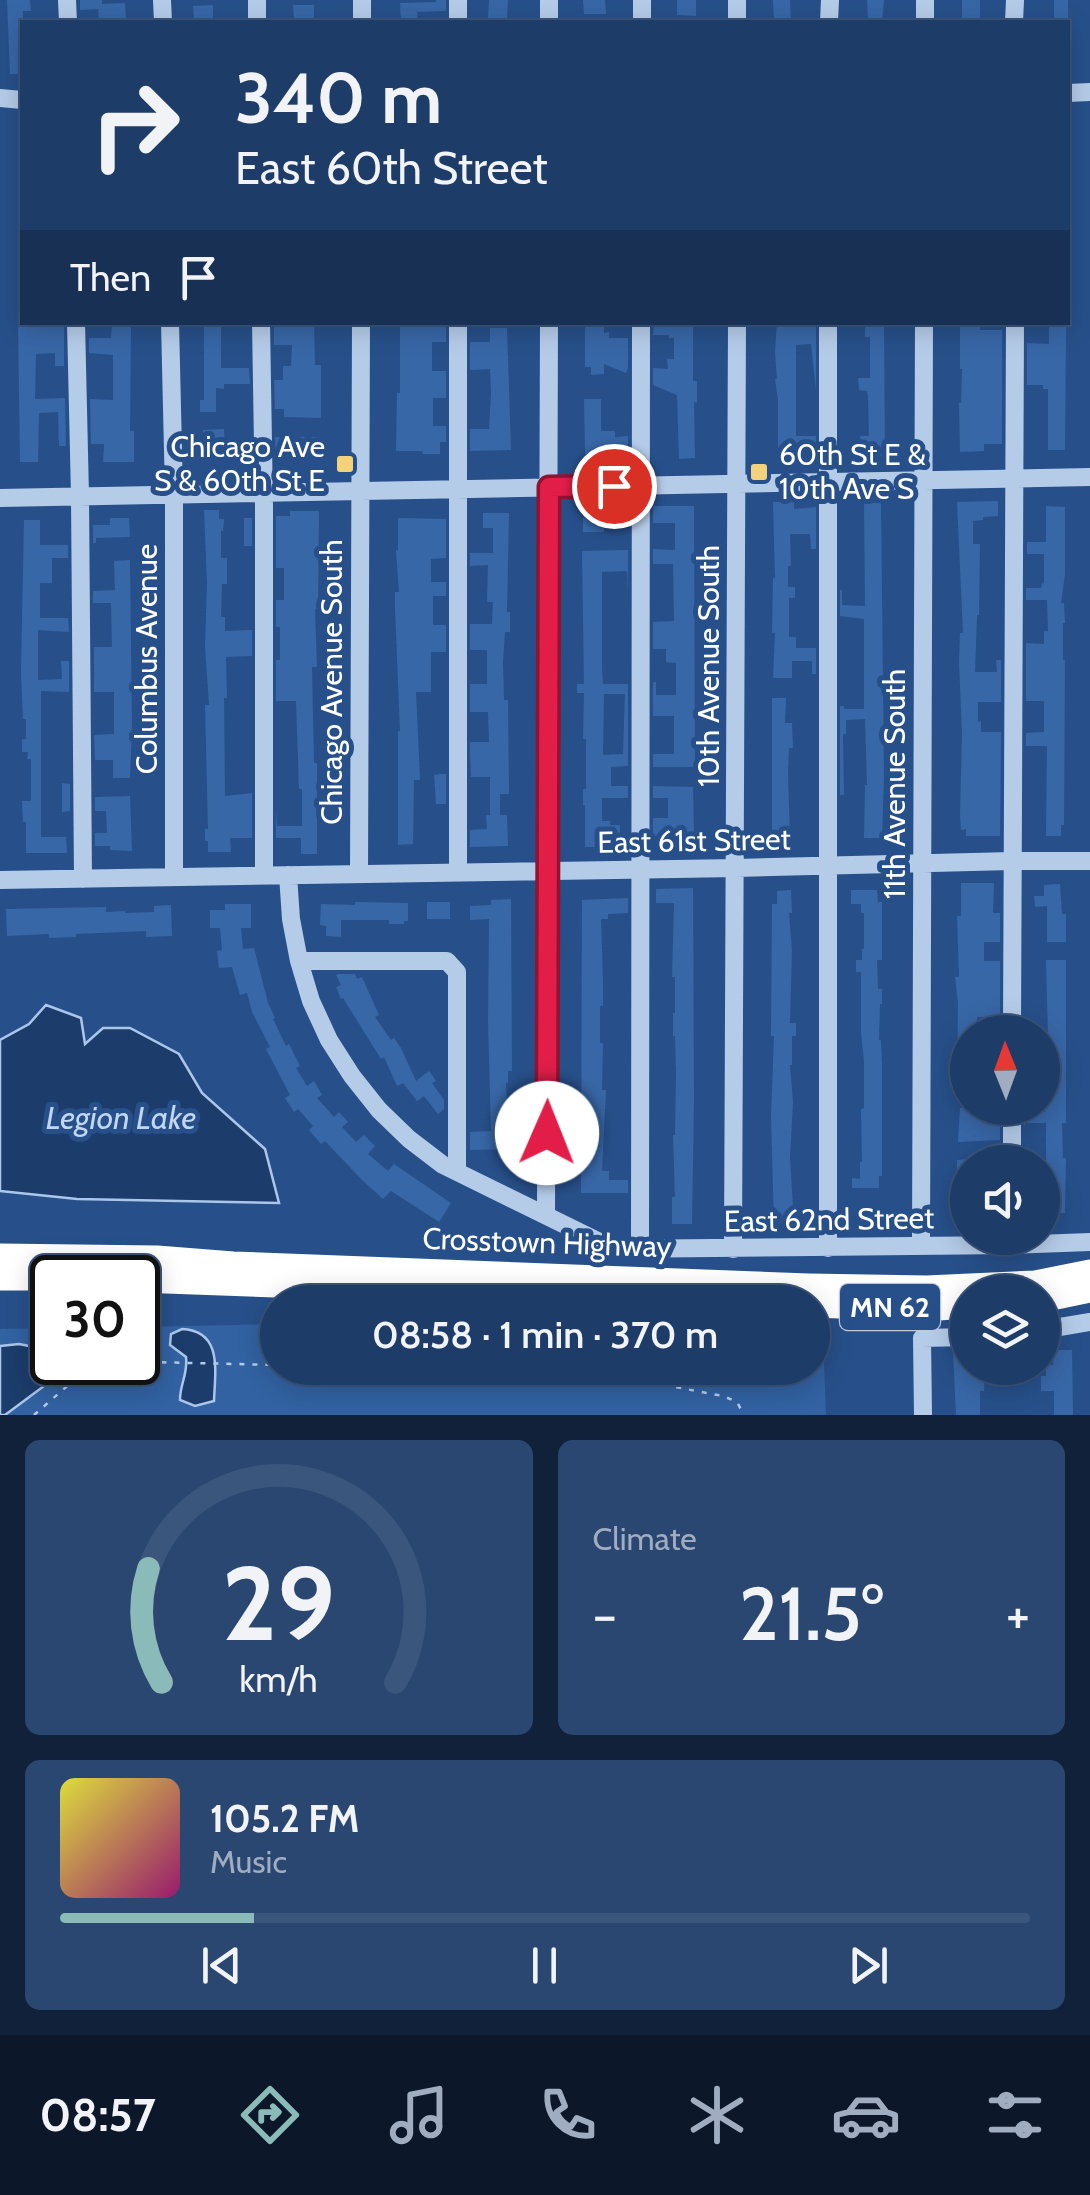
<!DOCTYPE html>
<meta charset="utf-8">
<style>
:root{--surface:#1d3c68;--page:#2a4771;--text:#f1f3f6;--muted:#a0adc0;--line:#3b567c;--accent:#8bbbb9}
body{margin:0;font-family:Cabin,sans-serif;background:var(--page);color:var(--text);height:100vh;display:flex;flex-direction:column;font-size:38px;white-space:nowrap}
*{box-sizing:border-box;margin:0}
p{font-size:32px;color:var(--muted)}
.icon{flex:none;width:55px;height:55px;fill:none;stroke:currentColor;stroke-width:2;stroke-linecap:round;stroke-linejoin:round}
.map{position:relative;height:1415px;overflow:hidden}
.sheet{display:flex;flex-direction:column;gap:25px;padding:25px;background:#102139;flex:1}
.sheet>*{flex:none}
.top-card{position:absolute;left:20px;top:20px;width:1050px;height:305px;border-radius:0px;box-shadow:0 5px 25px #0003,0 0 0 2px var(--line);background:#1d3c68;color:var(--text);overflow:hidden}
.needle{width:65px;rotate:359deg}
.fabs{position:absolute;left:950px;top:1015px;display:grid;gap:20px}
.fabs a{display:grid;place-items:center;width:110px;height:110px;border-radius:50%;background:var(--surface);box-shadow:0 5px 25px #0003,0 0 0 2px var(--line);font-size:50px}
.speed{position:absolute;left:30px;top:1255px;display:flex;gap:20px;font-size:50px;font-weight:700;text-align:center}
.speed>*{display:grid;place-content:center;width:130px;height:130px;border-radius:50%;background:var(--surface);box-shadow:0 5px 25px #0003,0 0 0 2px var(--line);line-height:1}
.speed .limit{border:5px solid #111;border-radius:15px;background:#fff;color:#111}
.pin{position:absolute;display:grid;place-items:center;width:85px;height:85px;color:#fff;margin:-42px;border:5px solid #fff;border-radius:50%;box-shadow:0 2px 10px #0007}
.me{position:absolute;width:110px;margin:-55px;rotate:1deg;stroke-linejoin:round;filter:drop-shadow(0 0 8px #0008)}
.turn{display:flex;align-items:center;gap:35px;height:210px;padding:0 50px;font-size:45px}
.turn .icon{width:130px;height:130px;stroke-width:2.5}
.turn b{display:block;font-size:70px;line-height:85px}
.then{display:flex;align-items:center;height:95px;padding:0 50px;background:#0003;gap:20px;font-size:38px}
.big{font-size:75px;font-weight:600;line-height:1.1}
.sheet .tile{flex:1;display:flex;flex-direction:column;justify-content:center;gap:15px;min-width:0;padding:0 35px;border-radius:15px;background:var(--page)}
.sheet .dial{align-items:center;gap:0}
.dial svg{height:260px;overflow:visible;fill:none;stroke:var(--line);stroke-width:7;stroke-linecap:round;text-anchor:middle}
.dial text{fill:var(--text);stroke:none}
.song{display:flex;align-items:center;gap:30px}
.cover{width:120px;height:120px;border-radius:15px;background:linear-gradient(135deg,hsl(60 70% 55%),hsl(320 70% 35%))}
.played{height:10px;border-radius:5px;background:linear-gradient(90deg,var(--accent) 20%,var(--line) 20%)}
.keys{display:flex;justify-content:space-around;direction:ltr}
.heat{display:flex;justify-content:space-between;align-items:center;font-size:55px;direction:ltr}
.sheet .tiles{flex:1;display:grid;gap:25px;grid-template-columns:1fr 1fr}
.tile:last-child{grid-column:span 2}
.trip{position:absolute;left:260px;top:1285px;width:570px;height:100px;border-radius:50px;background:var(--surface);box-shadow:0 5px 25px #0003,0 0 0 2px var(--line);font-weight:600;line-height:100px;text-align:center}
.tabs{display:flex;height:160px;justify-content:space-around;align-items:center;background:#0c182a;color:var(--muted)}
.tabs .icon{width:70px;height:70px}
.tabs .on{color:var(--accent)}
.tabs b{font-size:45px;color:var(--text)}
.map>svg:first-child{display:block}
.green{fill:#3262a2}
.water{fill:#1c3c6b;stroke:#aac6ea;stroke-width:2.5}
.building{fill:#3867a7;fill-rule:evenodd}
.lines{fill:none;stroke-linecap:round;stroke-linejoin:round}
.path{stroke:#b5cce9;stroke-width:2.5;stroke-dasharray:5 8;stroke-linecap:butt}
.minor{stroke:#b5cce9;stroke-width:18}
.highway{stroke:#fff;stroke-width:25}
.route-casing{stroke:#92132f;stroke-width:25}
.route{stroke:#e11d48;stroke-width:18}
.poi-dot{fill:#f2d27b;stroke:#27508a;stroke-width:4}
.labels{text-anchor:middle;stroke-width:10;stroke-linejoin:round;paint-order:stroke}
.shield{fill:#27508a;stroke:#becadc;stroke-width:2.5}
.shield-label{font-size:28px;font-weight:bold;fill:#fff}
.poi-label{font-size:30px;fill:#fff;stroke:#27508a;text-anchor:end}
.street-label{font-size:30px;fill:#fff;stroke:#27508a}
.water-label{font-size:32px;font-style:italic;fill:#c1d6f1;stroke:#27508a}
</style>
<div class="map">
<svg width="1090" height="1415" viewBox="0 0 1090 1415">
<rect width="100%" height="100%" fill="#27508a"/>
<path class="green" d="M277,1324L278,1368H812L813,1336H823L826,1415H0V1329L52,1328V1362H138V1327Z"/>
<path class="water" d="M46,1005L81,1018L85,1044L103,1028H130L179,1054L202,1093L265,1149L279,1203L77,1199L0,1191V1040L29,1024Z
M182,1329C223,1331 215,1371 214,1401L195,1406L180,1400C180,1383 188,1375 186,1357L170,1345L171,1334Z
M19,1344L34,1347L45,1356L49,1372L44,1386L5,1415H0V1346Z"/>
<path class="building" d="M7,0H30L31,11H23L22,74H10Z
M80,0H102V4L125,3L126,22H99L98,9L80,10Z
M436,0H446V11L417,12L418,22H401L400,3L436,2Z
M489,0H508L507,19H488Z
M583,0H605L606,14H584Z
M677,0H696V16L677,15Z
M773,0H790L791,19L774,20Z
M867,0H884L882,22H868Z
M962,0H980V22H962Z
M1054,0H1068V22H1054Z
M213,5V22H194L193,6Z
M293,5H314V18H310L311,22H294Z
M18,322H64V366H55V353L36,354L35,399L65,398L66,446H59L58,412L39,413L38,462H20Z
M112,322H131L130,431H134V462H103L104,444H91L90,399L113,400V355L89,353V338H111Z
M204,322H221V368H249L250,384H224V389L216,388V412H200V400H204Z
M274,322H314L315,365H321V418L284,417V409H275L274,380H283V366H291L292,345H274Z
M400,322H446V342H432V371H446V398H433V426H446V442H440V454H423L422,451H396L397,393H400Z
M777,322H816V390L811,344L796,345V436H816V449L795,452L796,457H778V400L775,379H777L775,352Z
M865,322H884L885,456L869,457V452H861L860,436H869L868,396L867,391L859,390L858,378H870V337H865Z
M960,322H980V330H1002V444H984V451L960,452L959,403H961L962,369H960Z
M1049,322H1066L1065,450H1048V389H1043V385H1027V343L1049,344Z
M654,323L693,324V381H697V403L694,402L695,458L679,459L677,395L653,385V368L668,369L667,359H674V338H669V335H653Z
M585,326H604V333L609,332V338H628V368L626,373L604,364V374L591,375V367H585Z
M490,328H507L511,450L470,451V429H489L491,393L490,369L470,370V342H490Z
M584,399H601V431H615V437L628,436V453L585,454Z
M224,429L225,453L204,454L203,430Z
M275,437H321V456H276Z
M998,501V516L983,517V520L973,521V544H980L979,615H977L975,672H997L996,660H1001V702H978V722L981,721V732H1001L1000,836H966V829L961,830L960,815L962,734L959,662L960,633H963L957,502Z
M773,502H794V509L816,507V549H811L810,534H790L791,566H788V587H795V598H789V637H796V648H816V674H812V661H792V678H773L775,633H772L773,578H775Z
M864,503H881L884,776L882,838H864L865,785H867L865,719L846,720V734H843L844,795H840V706H844V709H864V619L840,616V590H842V605L865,606Z
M653,506H694L695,767H653V754H674V716H653V682H656V695H676V663L666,662V649H653V622L674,621L673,564H653V549L675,550V523H653Z
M1046,506L1065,507V574L1061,603H1064L1065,623H1063V660H1065L1064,825H1061V836H1046L1047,746H1026V733L1044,732V701H1026V643L1044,644V631H1048L1047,600H1026V588H1041L1042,583L1044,584V554H1027V529V542H1046Z
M588,507L628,508V521L604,522V532H583V518H588Z
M204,510H219V519H224L223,531H221V558H227V584H222L221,617H225V631L252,630V656L226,657L227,698H224L225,796L252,793V838H230L231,852H208V841H205V829H208L205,705H209L205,646L207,584Z
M290,511H319L318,609H315L317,667H312L314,763H317V854H301V838H276V811L277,826H302V789H299L296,701H276V660H280V627H276V600H284V568H276V516H290Z
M483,513H509L507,612H510V632H505L503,662L504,700H508L509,794H500V815H507L508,846L470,847V830L487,829L486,815H490V777H471L470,755V742H489L488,712H470V684H487V650H470V624H492L493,602H487L488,565L470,566V553H493V528H483Z
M110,518H129L130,537L96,538V543H93V525H110Z
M244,518H252V546H244Z
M398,518L446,519V558L431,559V582H446V596H433V625H446V652H431V692H416L420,780H414L413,844L398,845V731H400L395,608V592H399L396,550H398Z
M24,520H40V545H68V558H52V583H40V618H68L69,632L38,630V680L62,679L61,661H69V692L41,691V837H66L67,853H26V822H23L22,801H31V759H27L28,752H22V739H26V719H23L21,672Z
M628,550V591L627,571L602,572V669L603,684H628V766L611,767V786H628V798H602V821H610V825H620V839H601V847H585V805H583V789H586V739H583L584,693H577V684H584L582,551ZM604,694H625L623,754L603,755Z
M130,560L132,728L130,778H113V760H95L94,735L114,734V692H94V647H112L111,603H93V591L115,590L114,561Z
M772,698H786L785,723H792L793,748H789L788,773L790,842L772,843Z
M440,774H446V804H436L434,775Z
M62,783L70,784V811L62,812Z
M653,786L693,787L694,833H688V842H669V836H653V818H668V798H653Z
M130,796L132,851L110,850V846H95V833H107L106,811H95V797Z
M961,883H994L993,913H1000V942H984V961H1000V1017H977V1032H968V1093H957L958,1003L955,977H959L957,916H961Z
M1060,884L1062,914H1066V942H1047V906L1035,907L1034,896H1044V885Z
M693,888L694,1098L692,1224H672V1197H675L673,1135H675L676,1074L675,1036H673V1013H675V977H672L674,903H656V889Z
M791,890L792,913H789L792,951L790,1023H796V1036H792V1065H790L793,1102L790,1158L794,1222L774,1223L771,1116L774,1036H771L772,904H777V891Z
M851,890H877L878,902H882V960H877L878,989H882V1004H880L879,1040H881L882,1064V1176H879V1188H852V1178L860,1179V1162H862L861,1109L864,1108V1061L861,1033V972H856V960H862V949H864V913H861V904H851Z
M628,898V913L608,914V919H601L603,982V1006H600V1043H603L602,1090H606L602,1171H609V1180H628V1193H581L582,900Z
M511,899L512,1071H508V1083H506L507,1103H511L512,1149L470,1150V1132L491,1131L488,1022L489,919L470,920V906L491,905V900Z
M355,902L408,903V921H404V924H389V920H341V937L326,936V926L320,925L321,904L355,905Z
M427,902H450V919H427Z
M225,904H251V928H241L243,949L254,948L268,1003L275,1018L273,1019L286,1046L289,1044L300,1066L296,1068L307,1086L314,1081L322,1095L317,1098L334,1117L339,1112L348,1122L342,1127L356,1142L364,1135L375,1146L368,1154L388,1171L394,1164L451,1203L439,1222L391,1191L383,1199L362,1180L325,1141L321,1144L309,1130L313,1126L298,1109L294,1112L285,1098L290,1095L266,1049L270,1047L252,1012L247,993L240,995L232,967L219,968L217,951L222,950L220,928H210V910H225Z
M171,905L172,936L146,937V931L76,934V937L49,938V934L7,936L6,909L106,907V912L125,911V913L154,912V906Z
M1046,960H1066V1123H1062L1063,1158H1066L1065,1213H1042V1196H1046V1123H1026L1024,1126V1112H1045L1046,1037H1048Z
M339,974H355L357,979L362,977L379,1015L375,1017L391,1040L394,1038L401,1048L416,1081L429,1071L436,1081L432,1083L444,1100V1109L438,1114L424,1096L417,1101L403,1083L397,1086L384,1057L381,1059L343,998L341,999L336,987L341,985L336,975Z
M960,1108H1000V1140L958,1142Z
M968,1159V1218H957V1160Z
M1053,1350H1072L1073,1415H1054V1391H1041V1376H1046V1365H1053Z
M953,1351H968V1368H985L984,1391H980V1415H956Z"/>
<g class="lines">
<path class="path" d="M574,1368L723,1396L737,1402L744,1415
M34,1415L66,1387L88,1374L112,1366L150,1362L278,1365"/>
<path class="minor" d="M67,0L68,22
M162,0L163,22
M362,0V22
M458,0V22
M549,0V22
M737,0V22
M257,22V0
M642,22V0
M829,22L830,0
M925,22V0
M1014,22L1015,0
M1068,93L1090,92
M0,98L22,100
M76,322L80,496L83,879
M170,322L174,494V876
M261,322L264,507V875
M0,498L1090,477
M458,872V322
M359,873L361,322
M288,875L291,919L299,961L311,1001L329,1040L352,1076L379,1110L409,1139L443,1165L614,1249L1012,1245L1090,1242
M0,880L736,868L1012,861H1090
M299,961H447L457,972V1171
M1012,1032L1015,322
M1012,1162V1108
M546,1215L549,322
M921,1245L924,322
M828,1248V322
M733,1249L737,322
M640,1250L641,322
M1042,1330L1090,1322
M923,1415L922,1338L968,1337"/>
<path class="highway" d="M0,1256L157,1258L233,1264L808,1286L927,1288L1035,1283L1090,1272
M0,1278H52
M138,1280L749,1302
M1042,1300L1090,1290
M812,1305L924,1309L968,1306"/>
</g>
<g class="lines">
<defs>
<path id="route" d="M547,1133L549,487L614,486"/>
</defs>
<use href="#route" class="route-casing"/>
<use href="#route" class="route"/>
</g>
<g class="poi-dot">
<rect x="335" y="454" width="20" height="20" rx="5"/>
<rect x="749" y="462" width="20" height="20" rx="5"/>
</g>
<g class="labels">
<rect class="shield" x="840" y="1284" width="100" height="46" rx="8"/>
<g class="shield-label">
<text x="890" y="1317">MN 62</text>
</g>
<g class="poi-label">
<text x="325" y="457">Chicago Ave<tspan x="325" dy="34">S &amp; 60th St E</tspan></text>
<text x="779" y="465" text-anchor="start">60th St E &amp;<tspan x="779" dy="34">10th Ave S</tspan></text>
</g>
<g class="street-label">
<text transform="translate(147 659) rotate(-90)" y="10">Columbus Avenue</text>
<text transform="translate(709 666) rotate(-90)" y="10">10th Avenue South</text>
<text transform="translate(332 682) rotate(-90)" y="10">Chicago Avenue South</text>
<text transform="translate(895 784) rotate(-90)" y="10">11th Avenue South</text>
<text transform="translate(694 841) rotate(-1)" y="10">East 61st Street</text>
<text transform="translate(829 1220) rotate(-1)" y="10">East 62nd Street</text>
<text transform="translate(547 1243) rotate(2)" y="10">Crosstown Highway</text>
</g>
<g class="water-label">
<text x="121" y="1129">Legion Lake</text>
</g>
</g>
</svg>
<div class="fabs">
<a><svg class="needle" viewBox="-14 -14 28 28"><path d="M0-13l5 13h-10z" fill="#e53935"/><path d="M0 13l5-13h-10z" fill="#a0adc0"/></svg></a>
<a><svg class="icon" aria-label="sound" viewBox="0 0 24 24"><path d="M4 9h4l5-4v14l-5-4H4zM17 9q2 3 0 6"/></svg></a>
<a><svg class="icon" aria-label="layers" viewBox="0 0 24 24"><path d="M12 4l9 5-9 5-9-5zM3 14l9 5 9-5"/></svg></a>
</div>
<div class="speed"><div class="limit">30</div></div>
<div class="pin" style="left:614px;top:486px;background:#d93025"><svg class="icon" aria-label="arrive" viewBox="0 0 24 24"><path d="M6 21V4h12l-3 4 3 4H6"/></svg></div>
<svg class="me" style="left:547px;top:1133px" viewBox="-20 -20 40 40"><circle r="19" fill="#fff"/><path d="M0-13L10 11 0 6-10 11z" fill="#e11d48"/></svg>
<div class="trip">08:58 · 1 min · 370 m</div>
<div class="top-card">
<div class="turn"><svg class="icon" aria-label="right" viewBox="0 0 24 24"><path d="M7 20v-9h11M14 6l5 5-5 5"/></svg><div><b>340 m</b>East 60th Street</div></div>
<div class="then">Then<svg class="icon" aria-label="arrive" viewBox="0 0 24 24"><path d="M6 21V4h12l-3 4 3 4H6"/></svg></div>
</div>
</div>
<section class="sheet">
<div class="tiles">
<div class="tile dial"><svg viewBox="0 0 100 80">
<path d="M14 69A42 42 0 1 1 86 69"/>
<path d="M14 69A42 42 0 0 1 10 34" stroke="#8bbbb9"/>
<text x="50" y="56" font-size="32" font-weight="700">29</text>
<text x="50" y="72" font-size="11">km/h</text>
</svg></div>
<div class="tile"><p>Climate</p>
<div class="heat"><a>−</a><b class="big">21.5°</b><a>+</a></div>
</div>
<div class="tile">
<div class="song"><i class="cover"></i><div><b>105.2 FM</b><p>Music</p></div></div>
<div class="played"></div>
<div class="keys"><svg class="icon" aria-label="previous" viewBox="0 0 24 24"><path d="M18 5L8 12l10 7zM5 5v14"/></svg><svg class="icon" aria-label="pause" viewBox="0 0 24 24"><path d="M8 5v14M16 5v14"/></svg><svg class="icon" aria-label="next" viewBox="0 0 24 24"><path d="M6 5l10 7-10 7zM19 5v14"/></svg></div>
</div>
</div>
</section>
<nav class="tabs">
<b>08:57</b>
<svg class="icon on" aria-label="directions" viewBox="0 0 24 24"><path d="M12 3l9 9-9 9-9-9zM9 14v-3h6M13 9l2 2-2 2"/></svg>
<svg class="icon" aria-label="music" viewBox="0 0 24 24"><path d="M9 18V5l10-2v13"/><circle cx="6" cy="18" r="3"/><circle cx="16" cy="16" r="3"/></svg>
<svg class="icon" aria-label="phone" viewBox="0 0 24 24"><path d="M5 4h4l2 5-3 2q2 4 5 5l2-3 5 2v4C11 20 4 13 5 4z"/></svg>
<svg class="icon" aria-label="climate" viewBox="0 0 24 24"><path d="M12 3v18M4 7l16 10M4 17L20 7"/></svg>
<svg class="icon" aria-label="car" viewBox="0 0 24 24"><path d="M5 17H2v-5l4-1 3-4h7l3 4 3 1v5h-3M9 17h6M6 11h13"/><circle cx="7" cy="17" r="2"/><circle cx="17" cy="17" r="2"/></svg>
<svg class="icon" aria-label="filters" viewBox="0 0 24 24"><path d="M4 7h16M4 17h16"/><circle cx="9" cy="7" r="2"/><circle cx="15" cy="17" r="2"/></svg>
</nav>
